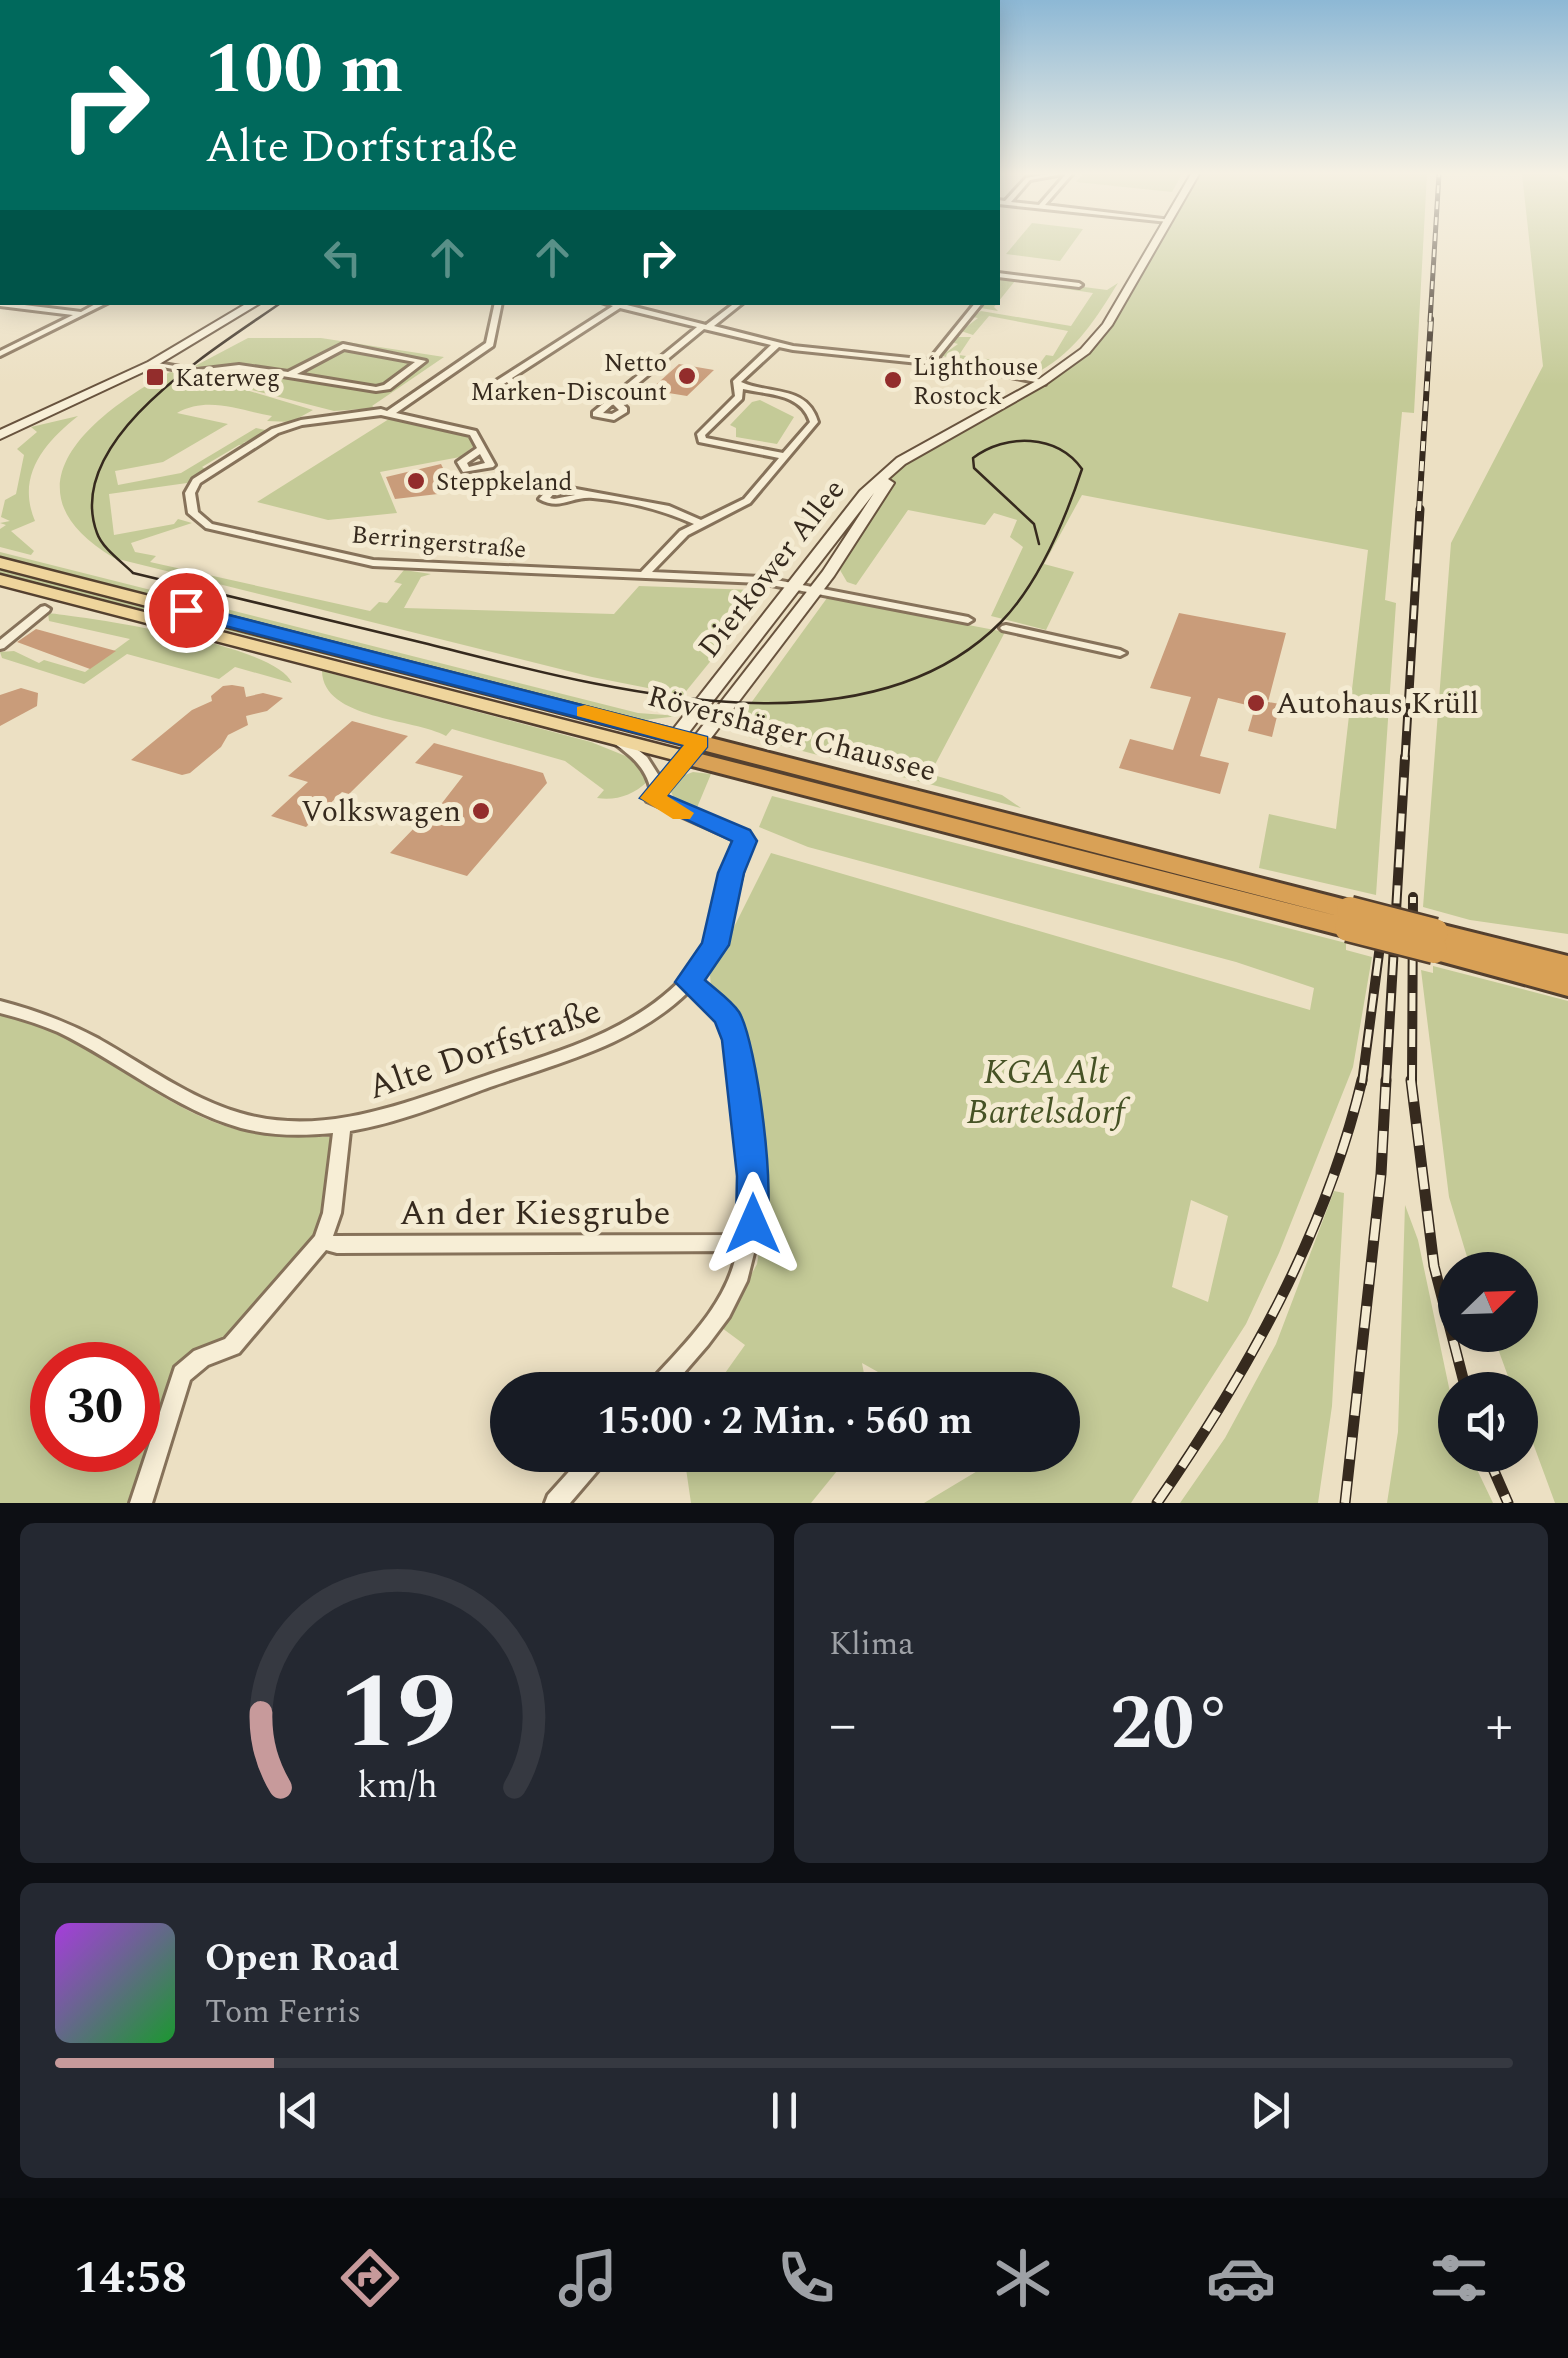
<!DOCTYPE html>
<html lang="de">
<meta charset="utf-8">
<style>
:root{--surface:#171b24;--page:#242831;--text:#f1f3f6;--muted:#9ea1a6;--line:#363941;--accent:#c79a9b}
body{margin:0;font-family:Spectral,serif;background:var(--page);color:var(--text);height:100vh;display:flex;flex-direction:column;font-size:38px;white-space:nowrap}
*{box-sizing:border-box;margin:0}
p{font-size:32px;color:var(--muted)}
.icon{flex:none;width:55px;height:55px;fill:none;stroke:currentColor;stroke-width:2;stroke-linecap:round;stroke-linejoin:round}
.map{position:relative;height:1503px;overflow:hidden}
.details{display:flex;flex-direction:column;gap:20px;padding:20px;background:#0d0f14;flex:1}
.details>*{flex:none}
.banner{position:absolute;left:0px;top:0px;width:1000px;height:305px;box-shadow:0 5px 25px #0003;background:#00695c;color:#fff;overflow:hidden}
.needle{width:65px;rotate:67deg}
.controls{position:absolute;left:1438px;top:1252px;display:grid;gap:20px}
.controls a{display:grid;place-items:center;width:100px;height:100px;border-radius:50%;background:var(--surface);box-shadow:0 5px 25px #0003;font-size:50px}
.speed{position:absolute;left:30px;top:1342px;display:flex;gap:20px;font-size:50px;font-weight:700;text-align:center}
.speed>*{display:grid;place-content:center;width:130px;height:130px;border-radius:50%;background:var(--surface);box-shadow:0 5px 25px #0003;line-height:1}
.speed .limit{border:15px solid #d22;background:#fff;color:#111}
.pin{position:absolute;display:grid;place-items:center;width:85px;height:85px;color:#fff;margin:-42px;border:5px solid #fff;border-radius:50%;box-shadow:0 2px 10px #0007}
.me{position:absolute;width:110px;margin:-55px;rotate:0deg;stroke-linejoin:round;filter:drop-shadow(0 0 8px #0008)}
.turn{display:flex;align-items:center;gap:35px;height:210px;padding:0 40px;font-size:45px}
.turn .icon{width:130px;height:130px;stroke-width:2.5}
.turn b{display:block;font-size:70px;line-height:85px}
.lanes{display:flex;align-items:center;height:95px;padding:0 40px;background:#0003;justify-content:center;gap:50px;direction:ltr}
.lanes .off{opacity:.35}
.big{font-size:75px;font-weight:700;line-height:1.1}
.details .card{flex:1;display:flex;flex-direction:column;justify-content:center;gap:15px;min-width:0;padding:0 35px;border-radius:15px;background:var(--page)}
.details .dial{align-items:center;gap:0}
.dial svg{height:260px;overflow:visible;fill:none;stroke:var(--line);stroke-width:7;stroke-linecap:round;text-anchor:middle}
.dial text{fill:var(--text);stroke:none}
.song{display:flex;align-items:center;gap:30px}
.cover{width:120px;height:120px;border-radius:15px;background:linear-gradient(135deg,hsl(280 70% 55%),hsl(130 70% 35%))}
.played{height:10px;border-radius:5px;background:linear-gradient(90deg,var(--accent) 15%,var(--line) 15%)}
.keys{display:flex;justify-content:space-around;direction:ltr}
.heat{display:flex;justify-content:space-between;align-items:center;font-size:55px;direction:ltr}
.details .tiles{flex:1;display:grid;gap:20px;grid-template-columns:1fr 1fr}
.card:last-child{grid-column:span 2}
.trip{position:absolute;left:490px;top:1372px;width:590px;height:100px;border-radius:50px;background:var(--surface);box-shadow:0 5px 25px #0003;font-weight:700;line-height:100px;text-align:center}
.tabs{display:flex;height:160px;justify-content:space-around;align-items:center;background:#090b0e;color:var(--muted)}
.tabs .icon{width:70px;height:70px}
.tabs .current{color:var(--accent)}
.tabs b{font-size:45px;color:var(--text)}
.map>svg:first-child{display:block}
.green{fill:#c4ca97;fill-rule:evenodd}
.building{fill:#c99c7a}
.lines{fill:none;stroke-linecap:round;stroke-linejoin:round}
.street-casing{stroke:#86725a;stroke-width:6}
.secondary-casing{stroke:#68533e;stroke-width:4}
.primary-casing{stroke:#54402f;stroke-width:5}
.highway-casing{stroke:#54402f;stroke-width:6}
.street{fill:#f7eed6;fill-rule:evenodd}
.secondary{fill:#f7eed6;fill-rule:evenodd}
.primary{fill:#efd59c;fill-rule:evenodd}
.highway{fill:#d9a156;fill-rule:evenodd}
.tram{stroke:#362a1e;stroke-width:2.5}
.rail-far4-casing{stroke:#362a1e;stroke-width:5}
.rail-far3-casing{stroke:#362a1e;stroke-width:6}
.rail-far2-casing{stroke:#362a1e;stroke-width:9}
.rail-far1-casing{stroke:#362a1e;stroke-width:10}
.rail-casing{stroke:#362a1e;stroke-width:11}
.rail-far4{stroke:#f4ebd2;stroke-width:2.5;stroke-dasharray:8;stroke-linecap:butt}
.rail-far3{stroke:#f4ebd2;stroke-width:4;stroke-dasharray:10;stroke-linecap:butt}
.rail-far2{stroke:#f4ebd2;stroke-width:5;stroke-dasharray:14;stroke-linecap:butt}
.rail-far1{stroke:#f4ebd2;stroke-width:6;stroke-dasharray:18;stroke-linecap:butt}
.rail{stroke:#f4ebd2;stroke-width:8;stroke-dasharray:22;stroke-linecap:butt}
.highway-bridge-casing{stroke:#54402f;stroke-width:31;stroke-linecap:butt}
.highway-bridge{stroke:#d9a156;stroke-width:26}
.route{fill:#1a73e8;stroke:#114b97;stroke-width:2.5}
.slow{fill:#f59e0b}
.poi-dot{fill:#932d2c;stroke:#f4ebd2;stroke-width:4}
.labels{text-anchor:middle;stroke-width:10;stroke-linejoin:round;paint-order:stroke}
.far-poi-label{font-size:25px;fill:#362a1e;stroke:#f4ebd2;text-anchor:start}
.far-street-label{font-size:25px;fill:#362a1e;stroke:#f4ebd2}
.street-label{font-size:30px;fill:#362a1e;stroke:#f4ebd2}
.poi-label{font-size:30px;fill:#362a1e;stroke:#f4ebd2;text-anchor:start}
.near-street-label{font-size:35px;fill:#362a1e;stroke:#f4ebd2}
.near-park-label{font-size:35px;font-style:italic;fill:#465225;stroke:#f4ebd2}
</style>
<div class="map">
<svg width="1568" height="1503" viewBox="0 0 1568 1503">
<rect width="100%" height="100%" fill="#ece0c3"/>
<path class="green" d="M1083,174H1182L1172,192L1076,182Z
M1198,174H1427L1414,413L1402,412L1385,600L1396,603L1376,895L1259,868L1269,814L1336,829L1368,550L1082,495L1044,564L1074,572L1046,630L991,616L1023,547L1010,537L1017,520L994,513L985,525L908,510L856,585L847,582L840,570L887,492L882,491L902,464L1016,396L1022,398C1055,376 1084,359 1111,329Z
M1522,174H1557L1568,182V934L1470,920L1423,907L1451,543L1543,366Z
M1032,223L1083,229L1060,261L1006,254Z
M998,276L1107,290L1118,283C1097,317 1076,351 1040,371L941,356L958,344L951,342L956,337H971L959,355L1038,366L1046,355L1053,356L1068,331L989,316L973,335L961,331L978,318L972,317L981,311L1071,326L1093,293L1015,281L994,307L998,311L981,308L983,303L998,302Z
M248,338H321L444,357L372,406L376,408L334,411L209,379V369L195,366Z
M170,372L196,375L313,410L291,422L267,421L272,416C238,410 208,396 177,413L228,424L163,462L115,471L118,485L181,473L256,428L270,431L243,443L248,444L239,445L202,467L207,470L187,483L109,494L114,535L174,524L178,519L192,523L131,543L135,552L156,556L150,562L370,611L379,602L387,603L402,584L394,582L404,570L431,574L421,577L404,608L614,614L639,586L754,590L760,591L761,599L683,695L592,677L114,558C0,490 89,416 170,372Z
M760,400L794,417L777,444L736,437V428L730,425L752,402Z
M78,416C44,443 16,476 35,521L11,531L34,551L31,555L0,547V529L6,525L0,523L10,521L1,517L5,500L16,494L24,455L17,449L37,432L31,427Z
M389,419L454,432L459,429L462,431L457,434H468L475,445L460,457L380,472L397,513L328,520L257,502Z
M0,552L638,713L679,716L644,720L0,558Z
M0,567L636,732L0,574Z
M827,598L1005,632L930,774L1002,795L1021,808L749,737L741,724L743,714Z
M48,613C92,618 275,644 292,683L235,667L219,679L127,654L84,684L2,658L0,652L14,651L39,663L44,660L85,672L130,639L49,621Z
M322,671L591,742L643,763L647,782C633,795 616,801 597,798L604,790L565,761L452,729L446,736C414,718 323,720 322,671Z
M693,772L711,774L696,810L676,802L670,790L677,778Z
M772,796L1346,943V950L1372,957L1353,1067L1279,1253L1246,1324L1131,1503H924L1004,1455H1062V1390H910L862,1363L867,1390H713L745,1345L722,1328L757,1264L765,1216L746,1030L729,1003L711,988L710,975L771,853L1310,1010L1314,988L1236,962L808,847L759,827ZM1191,1200L1228,1216L1208,1302L1172,1287Z
M1433,966L1568,1001V1503H1555L1520,1408V1390H1513L1493,1335H1520V1270H1471L1449,1197L1421,970L1433,973Z
M0,1015C81,1030 143,1096 219,1124C258,1138 300,1136 341,1137L332,1213L266,1311L182,1374L141,1503H0ZM52,1365H138V1450H52Z
M1334,1191L1344,1193L1332,1406L1318,1503H1180L1225,1438L1276,1344Z
M1405,1205L1418,1240L1455,1416V1455H1470L1493,1503H1387L1398,1432Z
M684,1455H850L811,1503H691Z"/>
<path class="building" d="M679,364L714,370L687,396L650,390Z
M441,464L455,492L395,499L386,477Z
M1179,613L1286,633L1268,702L1280,704L1272,737L1248,731L1255,707L1218,698L1200,756L1229,763L1220,794L1119,768L1130,739L1173,750L1191,697L1150,688Z
M36,629L116,651L90,669L17,642Z
M232,685L244,687L246,697L263,693L283,698L267,711L246,716L248,725L228,735L221,747L190,773L182,775L131,760L192,710L212,701L211,696L223,686Z
M21,688L38,693L37,706L0,726V695Z
M352,721L408,736L349,794L342,792L306,827L271,816L308,782L288,776Z
M434,743L543,773L547,783L467,876L390,853L419,823L425,825L463,776L415,763Z"/>
<g class="lines">
<defs>
<path id="street" d="M1047,174H1063L1030,180L1011,202L1039,205L1066,174H1072L1045,205L1171,220L1168,222L998,204V200L1005,201L1026,178Z
M0,188H2V192H0Z
M0,222H2V226H0Z
M0,256H2V260H0Z
M998,273L1079,283L1082,285L1079,287L998,277Z
M0,302L81,312L99,302H109L0,356V351L73,315L0,306Z
M495,302H502L493,346L396,413L476,431L495,465L493,467L463,472L457,462L477,448L470,435L381,415L302,425L278,433L200,483L195,493L198,512L212,524L373,560L641,572L680,531L694,524C663,510 627,501 593,498C571,496 561,511 539,499L551,486L554,485L669,506L701,520L744,499L779,458L699,442L697,434L735,396L733,381L771,345L704,329L618,400L627,408V412L614,420L593,416V412L697,327L620,308L512,378L519,386L508,395L485,392V388L613,306L601,302H615L706,325L736,302H744L714,326L793,346L929,360L976,302H983L936,360L967,364L1042,380H1045V384L967,368L793,350L779,347L741,382C771,395 807,385 818,422L750,503L688,535L652,572L761,577L968,617L973,620L968,623L761,583L373,566L206,528L188,513L185,493L193,479L272,429L301,420L381,409L387,411L486,343ZM507,382L510,386L504,390L495,389ZM743,389C768,395 801,393 810,422L783,453L706,438L705,435L742,399ZM613,404L619,410L612,414L603,413ZM480,454L485,463L469,467L467,463ZM556,491L575,495L554,499L550,498Z
M343,344L426,361L390,389L376,391L239,369L197,374L148,364L152,362L197,370L239,365L288,372ZM344,349L415,362L384,385L376,387L297,374Z
M45,606L50,609L49,611L4,648L0,649V640L41,607Z
M1006,625L1120,650L1126,653L1120,656L1002,630L1000,628L1002,626Z
M615,734L619,735L647,757L661,779L681,754H689L691,757L689,760L660,797L746,833L751,841C735,889 733,941 698,981C711,990 724,1000 732,1013C762,1063 764,1181 757,1238L759,1243L755,1249L747,1281L729,1317L708,1345L669,1390H646L649,1383C684,1344 727,1305 737,1251L337,1253L326,1250L239,1353L208,1365L190,1380L152,1503H130L175,1367L194,1351L225,1339L315,1236L323,1213L333,1133C302,1136 271,1136 241,1128C174,1109 120,1062 58,1032C39,1024 20,1018 0,1013V1001C35,1010 67,1022 99,1039C145,1065 189,1098 240,1113C324,1138 407,1102 485,1076C559,1051 638,1031 691,969C721,934 723,883 737,841L647,801L645,798L651,791C646,766 630,755 611,741L609,738L611,735ZM689,991C699,998 711,1006 718,1017C745,1059 746,1185 739,1235L333,1236L341,1213L350,1131C398,1123 444,1104 490,1087C561,1062 634,1045 689,991Z
M584,1455H608L605,1462L570,1503H545L548,1495Z"/>
<path id="secondary" d="M1191,174H1199L1112,325L1089,353L1046,384L905,464L888,479L894,483L834,576L705,746L699,747L690,742L823,571L874,493L683,740H671L668,736L671,732L860,491L897,458L1038,380L1081,349L1103,324Z
M249,302H262L156,366L0,439V430L148,362Z"/>
<path id="primary" d="M0,558L706,738L709,742L692,761H678L0,585V575L681,750L685,745L0,568Z"/>
<path id="highway" d="M699,735L1350,901L1359,904L1363,910L1359,916L1350,919L1357,921L1361,928L1357,935L1348,937L677,762L674,757L677,752L685,750L1338,916L691,747L688,742Z
M1435,923L1568,956V996L1425,957L1421,950L1425,943L1432,941L1422,932L1426,925Z"/>
</defs>
<use href="#street" class="street-casing"/>
<use href="#secondary" class="secondary-casing"/>
<use href="#primary" class="primary-casing"/>
<use href="#highway" class="highway-casing"/>
<use href="#street" class="street"/>
<use href="#secondary" class="secondary"/>
<use href="#primary" class="primary"/>
<use href="#highway" class="highway"/>
<path class="tram" d="M282,302C217,348 62,439 97,533C102,548 122,562 133,573C231,597 329,621 428,644C593,685 861,764 1001,622C1039,583 1065,520 1082,469C1057,434 1006,433 973,458L974,468L1034,524L1039,544"/>
<defs>
<path id="rail-far4" d="M1430,321L1439,174"/>
<path id="rail-far3" d="M1419,511L1431,319"/>
<path id="rail-far2" d="M1405,759L1420,509"/>
<path id="rail-far1" d="M1362,1083L1381,938
M1386,1083L1405,757
M1412,1083L1413,897"/>
<path id="rail" d="M1411,1080L1434,1266L1466,1390
M1487,1455L1508,1503
M1157,1503C1247,1373 1325,1235 1362,1080
M1345,1503L1381,1174L1386,1080"/>
</defs>
<use href="#rail-far4" class="rail-far4-casing"/>
<use href="#rail-far3" class="rail-far3-casing"/>
<use href="#rail-far2" class="rail-far2-casing"/>
<use href="#rail-far1" class="rail-far1-casing"/>
<use href="#rail" class="rail-casing"/>
<use href="#rail-far4" class="rail-far4"/>
<use href="#rail-far3" class="rail-far3"/>
<use href="#rail-far2" class="rail-far2"/>
<use href="#rail-far1" class="rail-far1"/>
<use href="#rail" class="rail"/>
<defs>
<path id="highway-bridge" d="M1350,910L1435,932
M1348,928L1434,950"/>
</defs>
<use href="#highway-bridge" class="highway-bridge-casing"/>
<use href="#highway-bridge" class="highway-bridge"/>
</g>
<linearGradient id="sky" x2="0" y2="1"><stop stop-color="#8db8d5"/><stop offset="0.45" stop-color="#f6f1e4"/><stop offset="1" stop-color="#f6f1e4" stop-opacity="0"/></linearGradient>
<rect width="1568" height="385" fill="url(#sky)"/>
<path class="route" d="M186,604L707,737V747L667,795L750,830L757,841L744,873L729,945L705,980C716,990 731,1000 739,1012C757,1042 778,1204 764,1234L753,1238L741,1234L736,1224L737,1176L722,1040L715,1022L675,982L702,943L718,873L732,841L640,798L684,745L179,614L176,610Z"/>
<path class="slow" d="M585,705L707,737V747L667,796L694,813L690,819H673L640,798L684,745L577,716V707Z"/>
<g class="poi-dot">
<circle cx="687" cy="376" r="10"/>
<rect x="145" y="367" width="20" height="20" rx="5"/>
<circle cx="893" cy="380" r="10"/>
<circle cx="416" cy="481" r="10"/>
<circle cx="1256" cy="703" r="10"/>
<circle cx="481" cy="811" r="10"/>
</g>
<g class="labels">
<g class="far-poi-label">
<text x="667" y="371" text-anchor="end">Netto<tspan x="667" dy="29">Marken-Discount</tspan></text>
<text x="913" y="375">Lighthouse<tspan x="913" dy="29">Rostock</tspan></text>
<text x="175" y="386">Katerweg</text>
<text x="436" y="490">Steppkeland</text>
</g>
<g class="far-street-label">
<text transform="translate(439 541) rotate(5)" y="9">Berringerstraße</text>
</g>
<g class="street-label">
<text transform="translate(771 568) rotate(-52)" y="10">Dierkower Allee</text>
<text transform="translate(792 733) rotate(15)" y="10">Rövershäger Chaussee</text>
</g>
<g class="poi-label">
<text x="1276" y="713">Autohaus Krüll</text>
<text x="461" y="821" text-anchor="end">Volkswagen</text>
</g>
<g class="near-street-label">
<text transform="translate(484 1048) rotate(-19)" y="12">Alte Dorfstraße</text>
<text x="535" y="1224">An der Kiesgrube</text>
</g>
<g class="near-park-label">
<text x="1046" y="1083">KGA Alt<tspan x="1046" dy="40">Bartelsdorf</tspan></text>
</g>
</g>
</svg>
<div class="controls">
<a><svg class="needle" viewBox="-14 -14 28 28"><path d="M0-13l5 13h-10z" fill="#e53935"/><path d="M0 13l5-13h-10z" fill="#9ea1a6"/></svg></a>
<a><svg class="icon" aria-label="sound" viewBox="0 0 24 24"><path d="M4 9h4l5-4v14l-5-4H4zM17 9q2 3 0 6"/></svg></a>
</div>
<div class="speed"><div class="limit">30</div></div>
<div class="pin" style="left:186px;top:610px;background:#d93025"><svg class="icon" aria-label="arrive" viewBox="0 0 24 24"><path d="M6 21V4h12l-3 4 3 4H6"/></svg></div>
<svg class="me" style="left:753px;top:1224px" viewBox="-20 -20 40 40"><path d="M0-17L14 15 0 8-14 15z" fill="#1a73e8" stroke="#fff" stroke-width="4"/></svg>
<div class="trip">15:00 · 2 Min. · 560 m</div>
<div class="banner">
<div class="turn"><svg class="icon" aria-label="right" viewBox="0 0 24 24"><path d="M7 20v-9h11M14 6l5 5-5 5"/></svg><div><b>100 m</b>Alte Dorfstraße</div></div>
<div class="lanes"><svg class="icon off" aria-label="left" viewBox="0 0 24 24"><path d="M17 20v-9H6M10 6l-5 5 5 5"/></svg><svg class="icon off" aria-label="ahead" viewBox="0 0 24 24"><path d="M12 20V5M6 11l6-6 6 6"/></svg><svg class="icon off" aria-label="ahead" viewBox="0 0 24 24"><path d="M12 20V5M6 11l6-6 6 6"/></svg><svg class="icon" aria-label="right" viewBox="0 0 24 24"><path d="M7 20v-9h11M14 6l5 5-5 5"/></svg></div>
</div>
</div>
<section class="details">
<div class="tiles">
<div class="card dial"><svg viewBox="0 0 100 80">
<path d="M14 69A42 42 0 1 1 86 69"/>
<path d="M14 69A42 42 0 0 1 8 46" stroke="#c79a9b"/>
<text x="50" y="56" font-size="32" font-weight="700">19</text>
<text x="50" y="72" font-size="11">km/h</text>
</svg></div>
<div class="card"><p>Klima</p>
<div class="heat"><a>−</a><b class="big">20°</b><a>+</a></div>
</div>
<div class="card">
<div class="song"><i class="cover"></i><div><b>Open Road</b><p>Tom Ferris</p></div></div>
<div class="played"></div>
<div class="keys"><svg class="icon" aria-label="previous" viewBox="0 0 24 24"><path d="M18 5L8 12l10 7zM5 5v14"/></svg><svg class="icon" aria-label="pause" viewBox="0 0 24 24"><path d="M8 5v14M16 5v14"/></svg><svg class="icon" aria-label="next" viewBox="0 0 24 24"><path d="M6 5l10 7-10 7zM19 5v14"/></svg></div>
</div>
</div>
</section>
<nav class="tabs">
<b>14:58</b>
<svg class="icon current" aria-label="directions" viewBox="0 0 24 24"><path d="M12 3l9 9-9 9-9-9zM9 14v-3h6M13 9l2 2-2 2"/></svg>
<svg class="icon" aria-label="music" viewBox="0 0 24 24"><path d="M9 18V5l10-2v13"/><circle cx="6" cy="18" r="3"/><circle cx="16" cy="16" r="3"/></svg>
<svg class="icon" aria-label="phone" viewBox="0 0 24 24"><path d="M5 4h4l2 5-3 2q2 4 5 5l2-3 5 2v4C11 20 4 13 5 4z"/></svg>
<svg class="icon" aria-label="climate" viewBox="0 0 24 24"><path d="M12 3v18M4 7l16 10M4 17L20 7"/></svg>
<svg class="icon" aria-label="car" viewBox="0 0 24 24"><path d="M5 17H2v-5l4-1 3-4h7l3 4 3 1v5h-3M9 17h6M6 11h13"/><circle cx="7" cy="17" r="2"/><circle cx="17" cy="17" r="2"/></svg>
<svg class="icon" aria-label="filters" viewBox="0 0 24 24"><path d="M4 7h16M4 17h16"/><circle cx="9" cy="7" r="2"/><circle cx="15" cy="17" r="2"/></svg>
</nav>
